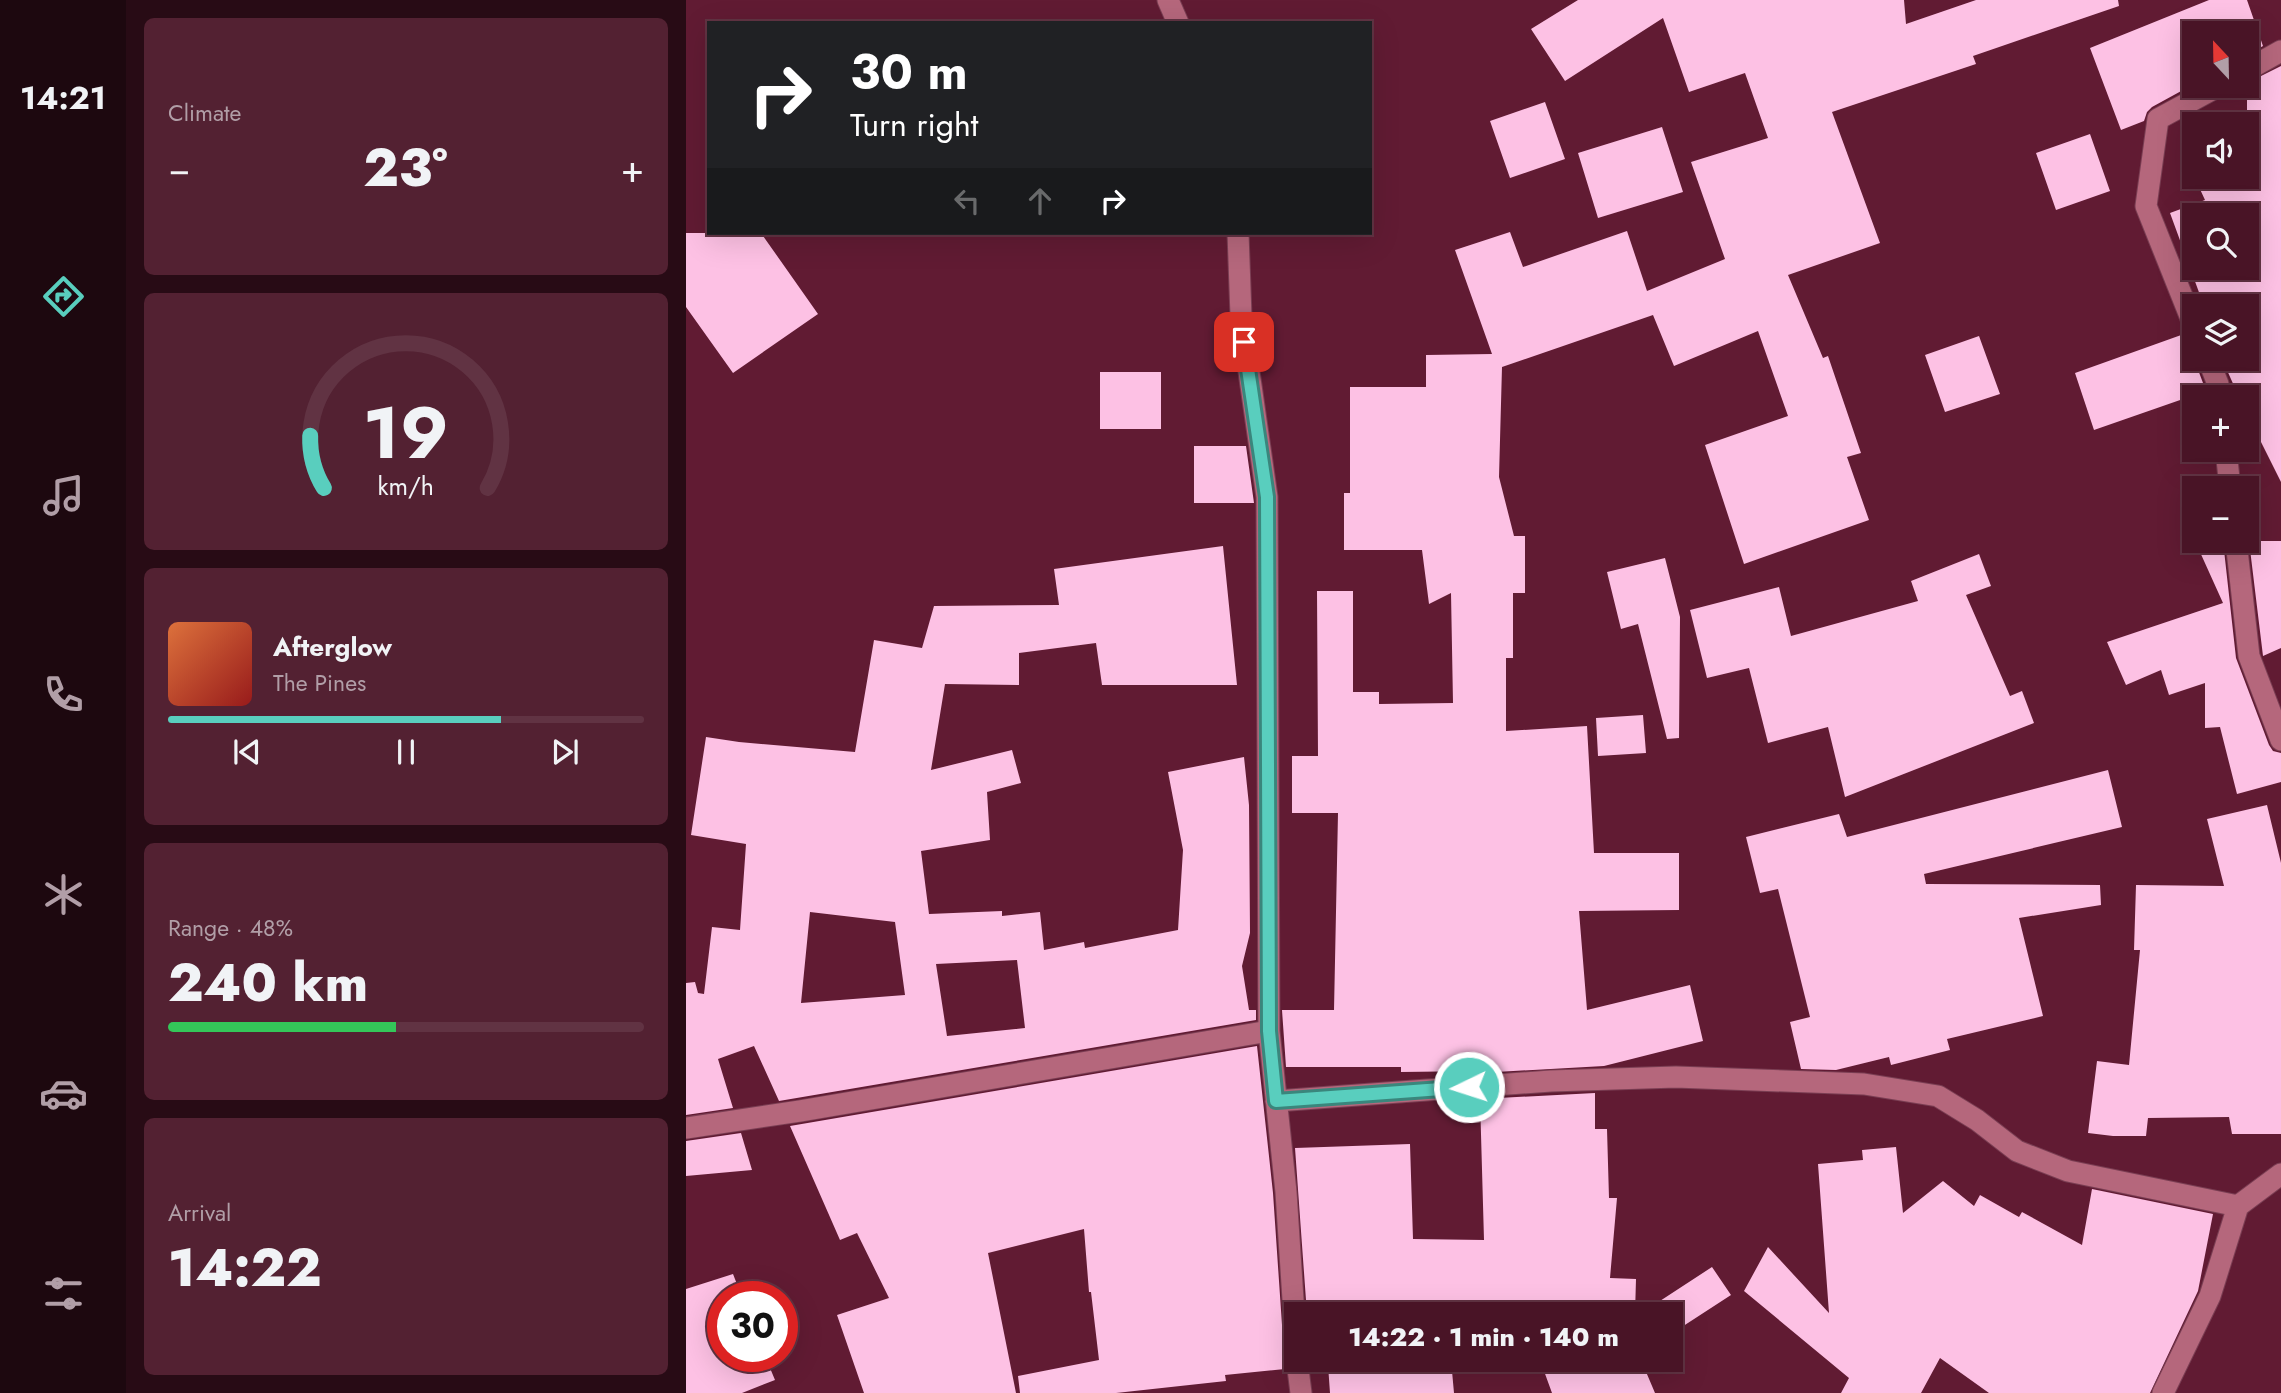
<!DOCTYPE html>
<meta charset="utf-8">
<style>
:root{--surface:#491426;--page:#532132;--text:#f1f3f6;--muted:#b19ea7;--line:#613343;--accent:#59cebe}
body{margin:0;font-family:Jost,sans-serif;background:var(--page);color:var(--text);height:100vh;display:flex;flex-direction:column;font-size:26px;white-space:nowrap}
*{box-sizing:border-box;margin:0}
p{font-size:23px;color:var(--muted)}
.icon{flex:none;width:38px;height:38px;fill:none;stroke:currentColor;stroke-width:2;stroke-linecap:round;stroke-linejoin:round}
.map{position:relative;flex:1;overflow:hidden}
.details{display:flex;flex-direction:column;gap:18px;padding:18px;background:#280b15;width:560px}
.details>*{flex:none}
.banner{position:absolute;left:21px;top:21px;width:665px;height:214px;border-radius:0px;box-shadow:0 7px 28px #0002,0 0 0 2px var(--line);background:#202124;color:#fff;overflow:hidden}
.needle{width:46px;rotate:338deg}
.tools{position:absolute;left:1496px;top:21px;display:grid;gap:14px}
.tools a{display:grid;place-items:center;width:77px;height:77px;border-radius:0px;background:var(--surface);box-shadow:0 7px 28px #0002,0 0 0 2px var(--line);font-size:35px}
.speed{position:absolute;left:21px;top:1281px;display:flex;gap:14px;font-size:35px;font-weight:700;text-align:center}
.speed>*{display:grid;place-content:center;width:91px;height:91px;border-radius:50%;background:var(--surface);box-shadow:0 7px 28px #0002,0 0 0 2px var(--line);line-height:1}
.speed .limit{border:10px solid #d22;background:#fff;color:#111}
.pin{position:absolute;display:grid;place-items:center;width:60px;height:60px;color:#fff;margin:-30px;border-radius:14px;box-shadow:0 4px 10px #0006}
.me{position:absolute;width:77px;margin:-38px;rotate:266deg;stroke-linejoin:round;filter:drop-shadow(0 0 5px #0008)}
.turn{display:flex;align-items:center;gap:24px;height:147px;padding:0 28px;font-size:32px}
.turn .icon{width:91px;height:91px;stroke-width:2.5}
.turn b{display:block;font-size:49px;line-height:60px}
.lanes{display:flex;align-items:center;height:66px;padding:0 28px;background:#0003;justify-content:center;gap:35px;direction:ltr}
.lanes .off{opacity:.35}
.big{font-size:52px;font-weight:800;line-height:1.1}
.details .widget{flex:1;display:flex;flex-direction:column;justify-content:center;gap:10px;min-width:0;padding:0 24px;border-radius:10px;background:var(--page)}
.details .dial{align-items:center;gap:0}
.dial svg{height:182px;overflow:visible;fill:none;stroke:var(--line);stroke-width:7;stroke-linecap:round;text-anchor:middle}
.dial text{fill:var(--text);stroke:none}
.song{display:flex;align-items:center;gap:21px}
.cover{width:84px;height:84px;border-radius:10px;background:linear-gradient(135deg,hsl(20 70% 55%),hsl(0 70% 35%))}
.played{height:7px;border-radius:4px;background:linear-gradient(90deg,var(--accent) 70%,var(--line) 70%)}
.keys{display:flex;justify-content:space-around;direction:ltr}
.heat{display:flex;justify-content:space-between;align-items:center;font-size:38px;direction:ltr}
.charge{height:10px;border-radius:5px;background:linear-gradient(90deg,#34c759 48%,var(--line) 0)}
.trip{position:absolute;left:598px;top:1302px;width:399px;height:70px;border-radius:0px;background:var(--surface);box-shadow:0 7px 28px #0002,0 0 0 2px var(--line);font-weight:800;line-height:70px;text-align:center}
main{display:flex;flex:1;min-height:0}
.tab-bar{display:flex;flex-direction:column;width:126px;justify-content:space-around;align-items:center;background:#1d080f;color:var(--muted)}
.tab-bar .icon{width:49px;height:49px}
.tab-bar .on{color:var(--accent)}
.tab-bar b{font-size:32px;color:var(--text)}
.map>svg:first-child{display:block}
.building{fill:#fdc1e4;fill-rule:evenodd}
.lines{fill:none;stroke-linecap:round;stroke-linejoin:round}
.street-casing{stroke:#7a3e53;stroke-width:23}
.street{stroke:#b5677c;stroke-width:21}
.route-casing{stroke:#3a867c;stroke-width:18}
.route{stroke:#59cebe;stroke-width:12}
</style>
<main>
<nav class="tab-bar">
<b>14:21</b>
<svg class="icon on" aria-label="directions" viewBox="0 0 24 24"><path d="M12 3l9 9-9 9-9-9zM9 14v-3h6M13 9l2 2-2 2"/></svg>
<svg class="icon" aria-label="music" viewBox="0 0 24 24"><path d="M9 18V5l10-2v13"/><circle cx="6" cy="18" r="3"/><circle cx="16" cy="16" r="3"/></svg>
<svg class="icon" aria-label="phone" viewBox="0 0 24 24"><path d="M5 4h4l2 5-3 2q2 4 5 5l2-3 5 2v4C11 20 4 13 5 4z"/></svg>
<svg class="icon" aria-label="climate" viewBox="0 0 24 24"><path d="M12 3v18M4 7l16 10M4 17L20 7"/></svg>
<svg class="icon" aria-label="car" viewBox="0 0 24 24"><path d="M5 17H2v-5l4-1 3-4h7l3 4 3 1v5h-3M9 17h6M6 11h13"/><circle cx="7" cy="17" r="2"/><circle cx="17" cy="17" r="2"/></svg>
<svg class="icon" aria-label="filters" viewBox="0 0 24 24"><path d="M4 7h16M4 17h16"/><circle cx="9" cy="7" r="2"/><circle cx="15" cy="17" r="2"/></svg>
</nav>
<section class="details">
<div class="widget"><p>Climate</p>
<div class="heat"><a>−</a><b class="big">23°</b><a>+</a></div>
</div>
<div class="widget dial"><svg viewBox="0 0 100 80">
<path d="M14 69A42 42 0 1 1 86 69"/>
<path d="M14 69A42 42 0 0 1 8 46" stroke="#59cebe"/>
<text x="50" y="56" font-size="32" font-weight="700">19</text>
<text x="50" y="72" font-size="11">km/h</text>
</svg></div>
<div class="widget">
<div class="song"><i class="cover"></i><div><b>Afterglow</b><p>The Pines</p></div></div>
<div class="played"></div>
<div class="keys"><svg class="icon" aria-label="previous" viewBox="0 0 24 24"><path d="M18 5L8 12l10 7zM5 5v14"/></svg><svg class="icon" aria-label="pause" viewBox="0 0 24 24"><path d="M8 5v14M16 5v14"/></svg><svg class="icon" aria-label="next" viewBox="0 0 24 24"><path d="M6 5l10 7-10 7zM19 5v14"/></svg></div>
</div>
<div class="widget"><p>Range · 48%</p><b class="big">240 km</b><div class="charge"></div></div>
<div class="widget"><p>Arrival</p><b class="big">14:22</b></div>
</section>
<div class="map">
<svg width="1595" height="1393" viewBox="0 0 1595 1393">
<rect width="100%" height="100%" fill="#611b33"/>
<path class="building" d="M892,0H1218L1220,24L1290,0H1432L1433,6L1287,56L1290,64L1146,112L1194,243L1102,275L1137,358L1142,356L1175,453L1161,457L1183,520L1058,564L1019,445L1102,416L1072,331L988,366L967,315L816,367L813,477L828,536H839V593H827V658H820V731L901,726L908,853H993V910L893,911L901,1010L1004,985L1017,1041L918,1066L793,1073V1071L715,1072V1067H600L596,1010H648L652,813H606V756H632L631,591H667V692H693V704L767,703L765,593L743,604L736,550H658V493H664V387H740V355L806,354L769,250L824,232L837,267L941,231L961,291L1039,259L1005,162L1082,138L1059,73L1003,92L977,18L879,81L845,29Z
M1523,0H1561L1577,46L1561,55V33H1508V84L1466,107L1461,112L1458,121L1435,130L1404,48Z
M1595,66V482L1561,414V397H1553L1536,359H1561V306H1518L1484,213L1519,200L1513,187L1538,177H1561V83ZM1508,215H1561V268H1508Z
M859,102L879,159L824,178L804,121Z
M976,127L997,192L912,218L892,153Z
M1404,134L1424,191L1370,210L1350,153Z
M0,233H75L132,314L47,373L0,307Z
M1498,334L1508,339V359L1520,391L1408,430L1389,373Z
M1293,336L1314,394L1259,412L1239,355Z
M414,372H475V429H414Z
M508,446H560L568,503H508Z
M1509,541H1537L1550,658L1583,745L1587,751L1595,753V782L1551,794L1534,727L1519,728V683L1483,695L1475,670L1440,685L1421,642L1537,603Z
M1563,541H1595V648L1577,656Z
M537,546L551,685H416L410,643L333,653V685L259,684L245,770L326,750L335,783L301,792L304,840L235,851L243,914L316,911V916L354,912L358,950L398,942L399,948L492,930L497,850L482,772L558,757L563,805L564,933L556,966L563,1010H570V1020L93,1101L68,1046L32,1059L47,1108L0,1115V983L9,982L12,993L18,994L26,927L54,930L60,844L5,835L20,737L53,742L169,752L188,640L236,648L248,606L373,605L368,569ZM124,912L209,922L219,995L115,1003ZM331,960L339,1028L261,1036L250,964Z
M1293,554L1305,586L1280,595L1324,696L1336,691L1348,723L1159,797L1142,727L1082,743L1063,668L1021,678L1004,610L1093,587L1105,636L1232,601L1225,581Z
M979,558L994,617L993,738L981,739L952,624L935,629L921,572Z
M957,715L960,753L912,756L910,718Z
M1422,770L1436,827L1238,874L1240,884L1414,885L1415,905L1333,918L1357,1016L1261,1039L1264,1050L1205,1065L1203,1057L1150,1070L1115,1069L1104,1022L1124,1017L1092,889L1074,893L1060,837L1153,814L1161,837Z
M1581,805L1595,863V1134H1546L1543,1117L1462,1118L1460,1136H1427L1402,1133L1411,1061L1443,1065L1454,950H1448L1450,885L1538,886L1521,819Z
M571,1046L587,1193L599,1369L539,1375L540,1381L430,1393H334L332,1376L413,1360L405,1292H403L398,1229L302,1253L330,1393H178L151,1315L203,1298L171,1233L154,1240L104,1126Z
M909,1093V1129H921L923,1198H931L924,1278L950,1279L949,1314H621L609,1148L724,1144L727,1239L798,1240L794,1099Z
M55,1133L66,1170L0,1176V1141Z
M1210,1147L1217,1213L1257,1181L1288,1206L1294,1195L1333,1217L1336,1212L1396,1245L1406,1189L1527,1214L1512,1291L1464,1393H1303L1254,1358L1235,1393H1155L1163,1378L1058,1291L1082,1247L1143,1313L1132,1164L1177,1160L1176,1150Z
M1026,1267L1045,1295L985,1334V1314H954Z
M47,1274L56,1297H37V1356H79L89,1380L56,1393H0V1289Z
M624,1360H765L768,1393H644L642,1365L625,1366Z
M854,1360H955L969,1393H866Z"/>
<g class="lines">
<defs>
<path id="street" d="M482,0L492,23
M1561,70L1595,51
M552,233L555,316L581,497L583,1031L600,1192L611,1361L615,1393
M1508,326L1460,206L1472,119L1533,86
M1522,359L1532,384L1534,397
M1540,450L1544,488
M1550,541L1563,656L1595,740
M590,1101L865,1081L990,1077L1178,1084L1252,1096L1291,1120L1331,1151L1382,1171L1552,1206
M0,1128L114,1111L583,1031
M1477,1393L1524,1296L1552,1206L1595,1174"/>
</defs>
<use href="#street" class="street-casing"/>
<use href="#street" class="street"/>
</g>
<g class="lines">
<defs>
<path id="route" d="M558,342L581,497L583,1031L590,1101L783,1087"/>
</defs>
<use href="#route" class="route-casing"/>
<use href="#route" class="route"/>
</g>
</svg>
<div class="tools">
<a><svg class="needle" viewBox="-14 -14 28 28"><path d="M0-13l5 13h-10z" fill="#e53935"/><path d="M0 13l5-13h-10z" fill="#b19ea7"/></svg></a>
<a><svg class="icon" aria-label="sound" viewBox="0 0 24 24"><path d="M4 9h4l5-4v14l-5-4H4zM17 9q2 3 0 6"/></svg></a>
<a><svg class="icon" aria-label="search" viewBox="0 0 24 24"><circle cx="10" cy="10" r="6"/><path d="M15 15l6 6"/></svg></a>
<a><svg class="icon" aria-label="layers" viewBox="0 0 24 24"><path d="M12 4l9 5-9 5-9-5zM3 14l9 5 9-5"/></svg></a>
<a>+</a>
<a>−</a>
</div>
<div class="speed"><div class="limit">30</div></div>
<div class="pin" style="left:558px;top:342px;background:#d93025"><svg class="icon" aria-label="arrive" viewBox="0 0 24 24"><path d="M6 21V4h12l-3 4 3 4H6"/></svg></div>
<svg class="me" style="left:783px;top:1087px" viewBox="-20 -20 40 40"><circle r="17" fill="#59cebe" stroke="#fff" stroke-width="3"/><path d="M0-11L8 9 0 5-8 9z" fill="#fff"/></svg>
<div class="trip">14:22 · 1 min · 140 m</div>
<div class="banner">
<div class="turn"><svg class="icon" aria-label="right" viewBox="0 0 24 24"><path d="M7 20v-9h11M14 6l5 5-5 5"/></svg><div><b>30 m</b>Turn right</div></div>
<div class="lanes"><svg class="icon off" aria-label="left" viewBox="0 0 24 24"><path d="M17 20v-9H6M10 6l-5 5 5 5"/></svg><svg class="icon off" aria-label="ahead" viewBox="0 0 24 24"><path d="M12 20V5M6 11l6-6 6 6"/></svg><svg class="icon" aria-label="right" viewBox="0 0 24 24"><path d="M7 20v-9h11M14 6l5 5-5 5"/></svg></div>
</div>
</div>
</main>
